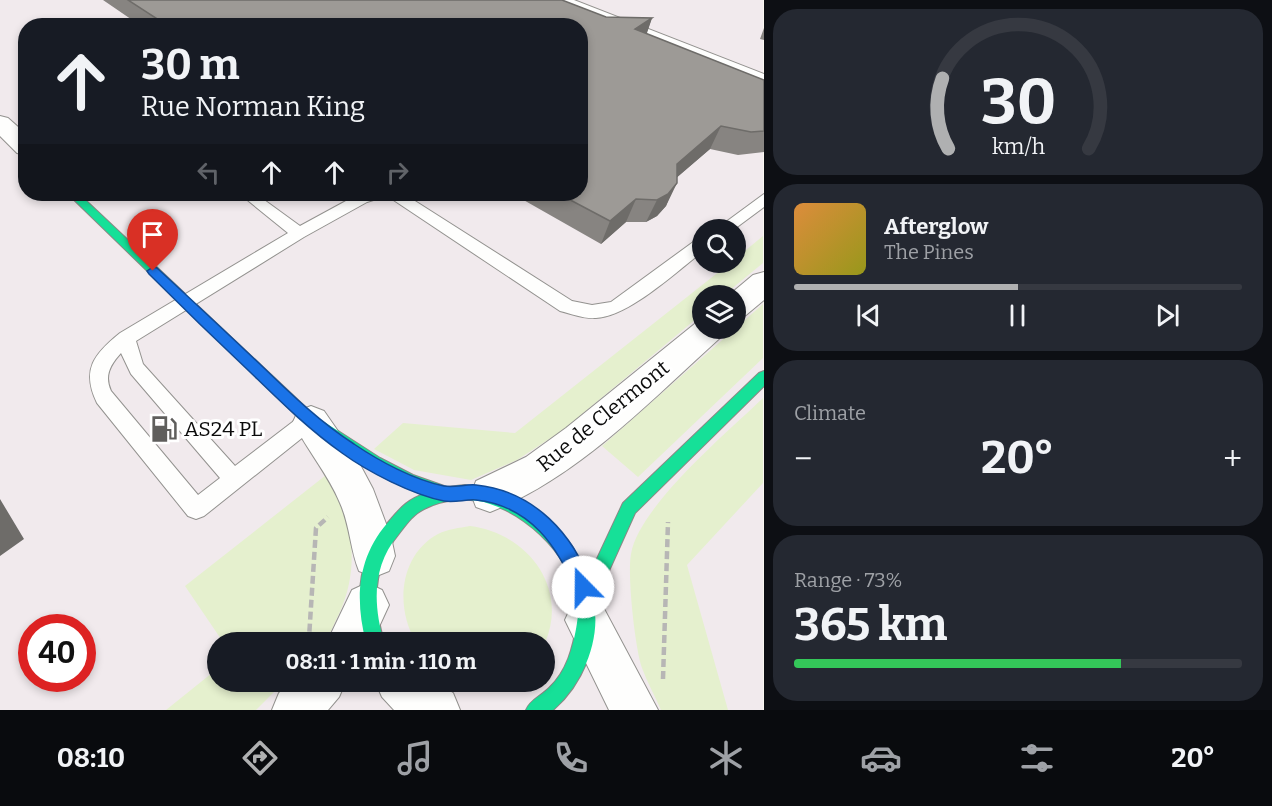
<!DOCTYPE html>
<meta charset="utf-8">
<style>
:root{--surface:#171b24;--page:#242831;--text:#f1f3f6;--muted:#9ea1a6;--line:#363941;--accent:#afb0b1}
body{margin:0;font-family:Bitter,serif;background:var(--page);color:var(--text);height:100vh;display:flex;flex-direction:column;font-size:22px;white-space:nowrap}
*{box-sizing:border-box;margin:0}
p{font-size:20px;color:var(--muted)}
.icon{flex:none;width:33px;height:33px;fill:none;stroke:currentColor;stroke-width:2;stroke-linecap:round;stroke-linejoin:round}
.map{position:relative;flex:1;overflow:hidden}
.panel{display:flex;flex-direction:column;gap:9px;padding:9px;background:#0d0f14;width:508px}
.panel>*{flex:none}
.top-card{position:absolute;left:18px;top:18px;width:570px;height:183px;border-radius:24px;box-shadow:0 3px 9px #0003;background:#171b24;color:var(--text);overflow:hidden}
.tools{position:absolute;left:692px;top:219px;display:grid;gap:12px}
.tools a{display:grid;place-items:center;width:54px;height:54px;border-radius:50%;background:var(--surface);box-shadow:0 3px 9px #0003;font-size:30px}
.speed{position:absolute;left:18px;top:614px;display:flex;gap:12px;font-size:30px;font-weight:700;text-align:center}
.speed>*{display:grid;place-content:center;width:78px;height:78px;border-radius:50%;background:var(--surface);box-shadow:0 3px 9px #0003;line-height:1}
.speed .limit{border:9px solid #d22;background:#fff;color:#111}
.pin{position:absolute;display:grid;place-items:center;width:51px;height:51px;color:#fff;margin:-62px -26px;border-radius:50% 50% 50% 0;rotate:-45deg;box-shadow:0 0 6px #0007}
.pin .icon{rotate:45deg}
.me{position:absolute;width:66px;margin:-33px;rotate:338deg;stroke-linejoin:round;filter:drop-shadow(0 0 4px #0008)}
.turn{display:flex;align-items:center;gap:21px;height:126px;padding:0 24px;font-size:27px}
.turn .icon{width:78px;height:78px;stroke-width:2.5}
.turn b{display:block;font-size:42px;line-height:51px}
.lanes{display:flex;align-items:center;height:57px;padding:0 24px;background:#0003;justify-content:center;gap:30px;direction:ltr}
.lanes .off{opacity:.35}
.big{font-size:45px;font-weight:700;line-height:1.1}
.panel .tile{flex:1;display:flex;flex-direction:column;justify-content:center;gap:9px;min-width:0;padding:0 21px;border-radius:24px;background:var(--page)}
.panel .dial{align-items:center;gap:0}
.dial svg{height:156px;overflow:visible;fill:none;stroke:var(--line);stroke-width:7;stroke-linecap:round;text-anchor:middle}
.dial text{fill:var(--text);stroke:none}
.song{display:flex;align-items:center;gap:18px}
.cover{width:72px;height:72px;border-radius:9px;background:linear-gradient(135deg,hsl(30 70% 55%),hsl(60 70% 35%))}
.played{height:6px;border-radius:3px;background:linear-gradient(90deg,var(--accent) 50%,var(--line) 50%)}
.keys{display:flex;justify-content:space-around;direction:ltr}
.heat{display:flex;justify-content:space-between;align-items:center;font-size:33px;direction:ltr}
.charge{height:9px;border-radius:4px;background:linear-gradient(90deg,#34c759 73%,var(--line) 0)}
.trip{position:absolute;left:207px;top:632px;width:348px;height:60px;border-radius:30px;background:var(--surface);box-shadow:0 3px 9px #0003;font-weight:700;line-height:60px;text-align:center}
.dock{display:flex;height:96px;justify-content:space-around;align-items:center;background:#090b0e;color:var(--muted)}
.dock .icon{width:42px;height:42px}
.dock .active{color:var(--accent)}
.dock b{font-size:27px;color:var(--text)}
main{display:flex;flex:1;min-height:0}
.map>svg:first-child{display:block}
.industrial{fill:#f1eaed;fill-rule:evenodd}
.green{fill:#e5f0ce}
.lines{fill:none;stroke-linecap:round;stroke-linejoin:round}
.lane-casing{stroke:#93928f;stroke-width:2}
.street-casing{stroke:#93928f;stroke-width:2}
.fast-casing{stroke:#8a8885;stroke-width:2}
.path{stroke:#b7b6b5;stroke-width:4.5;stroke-dasharray:8 4;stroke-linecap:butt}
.lane{fill:#fefefd;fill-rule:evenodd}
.street{fill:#fefefd;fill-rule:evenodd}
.fast{fill:#16e098;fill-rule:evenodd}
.wall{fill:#878481}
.shaded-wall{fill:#6e6c69}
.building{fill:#9d9a96;stroke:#6e6c69;stroke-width:1.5}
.route{fill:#1a73e8;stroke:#114b97;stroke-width:1.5}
.labels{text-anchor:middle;stroke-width:6;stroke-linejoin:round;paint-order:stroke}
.street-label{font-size:21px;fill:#0c0c0c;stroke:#fff}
.poi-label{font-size:21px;fill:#0c0c0c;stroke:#fff;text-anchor:start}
</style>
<main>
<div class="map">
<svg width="764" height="710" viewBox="0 0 764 710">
<rect width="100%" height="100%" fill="#faf7f0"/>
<path class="industrial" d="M0,0H763V710H0ZM26,26H580V194H26ZM702,230H735V262H702ZM702,296H735V328H702ZM32,627H82V678H32ZM218,642H544V681H218Z"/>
<path class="green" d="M763,236V263L724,295L702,296V314L563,430L517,460L471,480L414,470L374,449L403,423L515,433L730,263L735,262V259Z
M763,304V358L638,477L602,446Z
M763,398V483L687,565L728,710H661C655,696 647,682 642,668C635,648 627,575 631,554C639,506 728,432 763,398Z
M335,468C348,520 363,561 339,614C334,623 331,634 323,642H223L185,586Z
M470,526C527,533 569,587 545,643L416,642C395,608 399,555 438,534C448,529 459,528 470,526Z
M217,669L218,681H285L256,710H166Z"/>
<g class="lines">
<defs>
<path id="lane" d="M560,0H574L764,74V81Z
M240,194H256L300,226L357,195L404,194L572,301L592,305L611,302L696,240L702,239V252C676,272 628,317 596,318C584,319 572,314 560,311L392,199L383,197L367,202L304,237L136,341L143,364L235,466L303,414L310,412L317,414L320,420L317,426L204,516L196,519L188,516L97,403C81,370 94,354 120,333L288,233ZM121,353L131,374L220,478L198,495L111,391C104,376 110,365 121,353Z
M764,194V207L733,230H715Z"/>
<path id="street" d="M0,116L8,118L26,134V155L17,153L0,136Z
M764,272V300L746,315L735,319V296H728L753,275Z
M702,318V328H726L721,337C651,400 579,477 490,512L476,507L471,494L476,481L526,457L566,428Z
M311,406L324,411L356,457L373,489L391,537L395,556L389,571L374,577L359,571C350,549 350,525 340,503C328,474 307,450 293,422L298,411Z
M367,583L382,590L389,605L372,642H327L352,590Z
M587,598L602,605L658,710H609L565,620L572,605Z
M291,681H346L339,697L328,710H272L279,693Z
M375,681H433L453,693L460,710H394L382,697Z"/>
<path id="fast" d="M68,194H79L315,416L380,458L413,475L447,487L465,485L488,488L516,499L537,511L556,527L572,546L588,578L623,503L759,373L764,371V386L635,513L594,604C601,642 581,686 553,710H526C530,700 541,696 549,688C567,671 573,648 577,623C586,572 536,518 490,504C469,497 444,499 424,509C413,514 405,526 398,535C372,567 373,604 384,642H366C354,597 358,554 391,519C401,507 409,499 424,494L403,486L370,468L305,424Z"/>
</defs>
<use href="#lane" class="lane-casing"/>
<use href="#street" class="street-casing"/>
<use href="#fast" class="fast-casing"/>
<path class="path" d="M305,642L309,638L316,528L328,517
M663,679L668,522"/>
<use href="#lane" class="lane"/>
<use href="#street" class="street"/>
<use href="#fast" class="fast"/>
</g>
<path class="wall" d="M103,0H562L606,17L652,18L646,34L764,80V152L738,155L710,149L677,177L666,206L657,216L646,222H626L601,244L513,194H580V26H141Z
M764,28V40L760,39Z"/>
<path class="shaded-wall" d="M652,18L645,39L635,29Z
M721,126L710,149L667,186L677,164Z
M677,183L666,206L657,216L646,222L657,200Z
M636,199L626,222L601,244L610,221Z
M0,499L24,539L0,556Z"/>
<path class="building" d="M128,0H562L606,17L652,18L635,29L764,80V131L751,132L721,126L677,164V183L668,194L657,200L636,199L610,221L559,194H580V26H168Z"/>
<path class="route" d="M153,267L157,268C193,301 228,334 264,368C292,395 320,422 354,444C379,461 414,480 444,486C454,488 466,484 476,485C534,491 574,534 592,587L589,593L583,596L577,593C558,547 531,506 476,500C466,499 455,503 444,501C413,495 368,472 342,453C308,429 280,401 250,372C216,340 182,307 149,274L147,271Z"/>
<defs>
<symbol id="fuel-bare" viewBox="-9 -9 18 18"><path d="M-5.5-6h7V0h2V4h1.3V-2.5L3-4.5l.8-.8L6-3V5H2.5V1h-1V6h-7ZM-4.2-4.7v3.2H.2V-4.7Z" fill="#5f5e5c" stroke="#fff" stroke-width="2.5" paint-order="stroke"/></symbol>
</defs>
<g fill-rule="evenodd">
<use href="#fuel-bare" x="145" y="410" width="38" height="38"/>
</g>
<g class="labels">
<g class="street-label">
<text transform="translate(603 416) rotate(-39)" y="7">Rue de Clermont</text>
</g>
<g class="poi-label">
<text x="184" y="436">AS24 PL</text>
</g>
</g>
</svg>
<div class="tools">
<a><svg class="icon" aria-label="search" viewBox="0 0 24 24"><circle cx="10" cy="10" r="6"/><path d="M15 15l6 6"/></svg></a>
<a><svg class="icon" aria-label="layers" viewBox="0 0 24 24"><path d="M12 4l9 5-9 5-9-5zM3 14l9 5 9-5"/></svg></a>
</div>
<div class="speed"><div class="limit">40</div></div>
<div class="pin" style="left:153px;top:271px;background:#d93025"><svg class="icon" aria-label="arrive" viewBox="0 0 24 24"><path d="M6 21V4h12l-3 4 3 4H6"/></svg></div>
<svg class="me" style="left:583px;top:587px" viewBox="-20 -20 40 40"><circle r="19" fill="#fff"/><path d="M0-13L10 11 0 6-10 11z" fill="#1a73e8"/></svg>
<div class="trip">08:11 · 1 min · 110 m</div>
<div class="top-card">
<div class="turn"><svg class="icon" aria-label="ahead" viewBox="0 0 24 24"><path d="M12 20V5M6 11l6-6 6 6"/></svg><div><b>30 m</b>Rue Norman King</div></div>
<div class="lanes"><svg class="icon off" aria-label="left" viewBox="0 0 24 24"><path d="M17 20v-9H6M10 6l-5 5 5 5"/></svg><svg class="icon" aria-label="ahead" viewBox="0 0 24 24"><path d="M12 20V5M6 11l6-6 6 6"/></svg><svg class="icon" aria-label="ahead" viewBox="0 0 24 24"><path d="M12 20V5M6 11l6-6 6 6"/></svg><svg class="icon off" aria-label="right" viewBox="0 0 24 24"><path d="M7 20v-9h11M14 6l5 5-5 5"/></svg></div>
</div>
</div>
<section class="panel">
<div class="tile dial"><svg viewBox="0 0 100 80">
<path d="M14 69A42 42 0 1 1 86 69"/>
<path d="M14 69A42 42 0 0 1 11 33" stroke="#afb0b1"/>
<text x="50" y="56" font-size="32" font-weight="700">30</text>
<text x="50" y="72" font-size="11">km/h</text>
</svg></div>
<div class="tile">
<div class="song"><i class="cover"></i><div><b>Afterglow</b><p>The Pines</p></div></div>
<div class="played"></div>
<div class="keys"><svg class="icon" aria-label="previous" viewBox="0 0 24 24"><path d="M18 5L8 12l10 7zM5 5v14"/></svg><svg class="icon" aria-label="pause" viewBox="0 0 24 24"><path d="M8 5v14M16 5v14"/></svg><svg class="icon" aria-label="next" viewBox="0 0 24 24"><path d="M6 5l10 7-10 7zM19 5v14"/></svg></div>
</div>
<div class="tile"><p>Climate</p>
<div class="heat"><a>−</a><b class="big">20°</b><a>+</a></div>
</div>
<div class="tile"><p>Range · 73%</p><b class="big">365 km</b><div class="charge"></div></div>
</section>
</main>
<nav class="dock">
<b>08:10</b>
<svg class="icon active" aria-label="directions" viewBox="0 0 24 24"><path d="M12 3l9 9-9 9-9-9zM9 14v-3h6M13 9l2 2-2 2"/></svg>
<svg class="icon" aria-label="music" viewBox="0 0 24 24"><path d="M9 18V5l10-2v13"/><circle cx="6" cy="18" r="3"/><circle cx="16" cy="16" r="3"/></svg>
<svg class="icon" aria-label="phone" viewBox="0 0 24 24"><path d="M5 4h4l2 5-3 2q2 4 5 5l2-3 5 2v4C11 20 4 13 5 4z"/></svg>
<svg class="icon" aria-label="climate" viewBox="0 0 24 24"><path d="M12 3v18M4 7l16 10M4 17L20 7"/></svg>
<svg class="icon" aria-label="car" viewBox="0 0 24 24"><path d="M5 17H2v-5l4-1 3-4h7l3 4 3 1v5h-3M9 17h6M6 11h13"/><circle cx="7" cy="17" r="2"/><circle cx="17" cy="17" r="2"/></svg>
<svg class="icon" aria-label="filters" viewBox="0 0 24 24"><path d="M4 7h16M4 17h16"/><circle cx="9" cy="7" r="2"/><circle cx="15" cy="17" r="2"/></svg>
<b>20°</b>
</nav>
